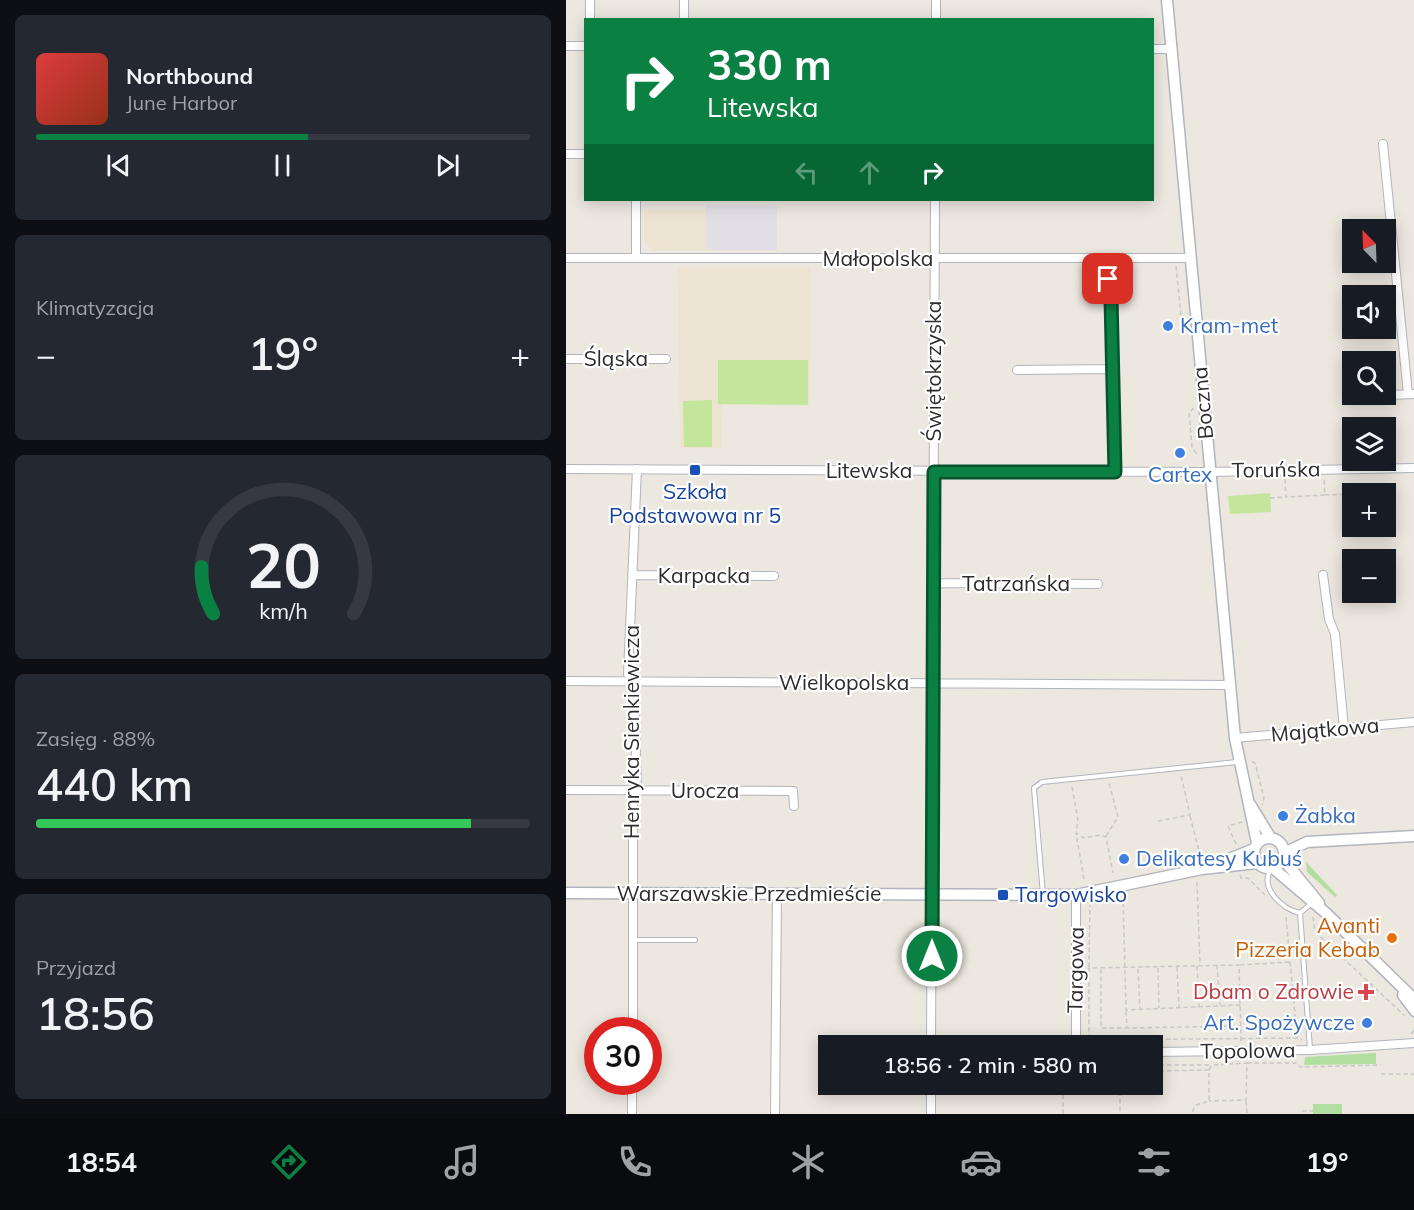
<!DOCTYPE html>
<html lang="pl">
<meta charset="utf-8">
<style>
:root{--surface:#171b24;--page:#242831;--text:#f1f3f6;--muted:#9ea1a6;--line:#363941;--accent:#0b8043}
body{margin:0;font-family:Mulish,sans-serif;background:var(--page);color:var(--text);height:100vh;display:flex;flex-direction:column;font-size:22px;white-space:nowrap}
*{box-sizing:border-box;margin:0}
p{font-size:20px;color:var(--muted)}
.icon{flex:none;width:33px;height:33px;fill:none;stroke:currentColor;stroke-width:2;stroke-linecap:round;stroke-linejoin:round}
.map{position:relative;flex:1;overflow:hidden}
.sheet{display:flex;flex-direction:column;gap:15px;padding:15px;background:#0d0f14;width:566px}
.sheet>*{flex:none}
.top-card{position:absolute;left:18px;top:18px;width:570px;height:183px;border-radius:0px;box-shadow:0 3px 15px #0003;background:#0b8043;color:#fff;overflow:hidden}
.needle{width:39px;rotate:337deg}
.fabs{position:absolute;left:776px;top:219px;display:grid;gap:12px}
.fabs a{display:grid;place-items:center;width:54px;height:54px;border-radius:0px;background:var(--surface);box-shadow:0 3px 15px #0003;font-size:30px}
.speed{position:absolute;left:18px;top:1017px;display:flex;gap:12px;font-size:30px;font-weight:700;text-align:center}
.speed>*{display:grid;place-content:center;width:78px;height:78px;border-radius:50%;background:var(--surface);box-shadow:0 3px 15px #0003;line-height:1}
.speed .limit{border:9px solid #d22;background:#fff;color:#111}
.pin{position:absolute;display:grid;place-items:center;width:51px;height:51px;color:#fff;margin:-26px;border-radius:12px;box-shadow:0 3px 9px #0006}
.me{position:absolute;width:66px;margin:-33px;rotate:0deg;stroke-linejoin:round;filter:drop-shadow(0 0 4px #0008)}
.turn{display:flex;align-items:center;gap:21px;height:126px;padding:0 24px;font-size:27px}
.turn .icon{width:78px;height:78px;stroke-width:2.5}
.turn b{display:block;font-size:42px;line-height:51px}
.lanes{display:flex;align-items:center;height:57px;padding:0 24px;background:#0003;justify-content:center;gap:30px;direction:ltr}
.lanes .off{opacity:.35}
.big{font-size:45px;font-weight:600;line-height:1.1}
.sheet .card{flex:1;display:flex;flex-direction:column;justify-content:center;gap:9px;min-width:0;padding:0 21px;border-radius:9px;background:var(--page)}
.sheet .dial{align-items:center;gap:0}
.dial svg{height:156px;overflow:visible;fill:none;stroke:var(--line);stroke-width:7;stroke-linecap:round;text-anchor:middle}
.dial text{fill:var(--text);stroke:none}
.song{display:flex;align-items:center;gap:18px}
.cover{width:72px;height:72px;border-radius:9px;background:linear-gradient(135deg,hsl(0 70% 55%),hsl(10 70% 35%))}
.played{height:6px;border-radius:3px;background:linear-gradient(90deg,var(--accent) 55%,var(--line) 55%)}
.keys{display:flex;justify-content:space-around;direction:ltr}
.heat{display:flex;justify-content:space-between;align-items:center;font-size:33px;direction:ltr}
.charge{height:9px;border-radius:4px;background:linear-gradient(90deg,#34c759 88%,var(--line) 0)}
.trip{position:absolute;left:252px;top:1035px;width:345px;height:60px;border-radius:0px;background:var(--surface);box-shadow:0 3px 15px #0003;font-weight:600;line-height:60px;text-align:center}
.tabs{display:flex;height:96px;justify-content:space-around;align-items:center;background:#090b0e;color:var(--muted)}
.tabs .icon{width:42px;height:42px}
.tabs .active{color:var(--accent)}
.tabs b{font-size:27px;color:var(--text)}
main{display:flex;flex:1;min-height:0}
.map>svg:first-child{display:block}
.industrial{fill:#e1dfe5}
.education{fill:#ece4d0}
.green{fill:#b2df9f}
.pitch{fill:#c3e59c}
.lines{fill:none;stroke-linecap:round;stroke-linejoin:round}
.service-casing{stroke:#b2b4be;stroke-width:6}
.minor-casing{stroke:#b2b4be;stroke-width:10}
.tertiary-casing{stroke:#b2b4be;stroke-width:13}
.path{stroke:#c8c8c8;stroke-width:1.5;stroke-dasharray:4.5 3;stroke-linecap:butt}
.service{stroke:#fff;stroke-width:4}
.minor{stroke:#fff;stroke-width:8}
.tertiary{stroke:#fff;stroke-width:10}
.route-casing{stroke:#07532c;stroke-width:15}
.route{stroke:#0b8043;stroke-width:10}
.shop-dot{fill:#3f7fe0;stroke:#fff;stroke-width:2}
.transit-dot{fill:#1a4fb4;stroke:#fff;stroke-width:2}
.food-dot{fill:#e8710a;stroke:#fff;stroke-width:2}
.health-dot{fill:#e0444e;stroke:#fff;stroke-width:2}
.labels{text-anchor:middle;stroke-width:4.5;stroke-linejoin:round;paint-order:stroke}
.street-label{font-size:21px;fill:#2c2c2c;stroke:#fff}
.shop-label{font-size:21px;fill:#366cbe;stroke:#fff;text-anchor:start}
.transit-label{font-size:21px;fill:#164399;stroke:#fff}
.food-label{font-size:21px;fill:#c56008;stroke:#fff;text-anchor:end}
.health-label{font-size:21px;fill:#be3a42;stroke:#fff;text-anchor:end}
</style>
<main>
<section class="sheet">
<div class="card">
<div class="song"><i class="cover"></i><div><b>Northbound</b><p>June Harbor</p></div></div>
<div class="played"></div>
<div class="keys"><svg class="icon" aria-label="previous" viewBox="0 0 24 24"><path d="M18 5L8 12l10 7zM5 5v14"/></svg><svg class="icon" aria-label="pause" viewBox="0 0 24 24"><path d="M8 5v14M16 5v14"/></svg><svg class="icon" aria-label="next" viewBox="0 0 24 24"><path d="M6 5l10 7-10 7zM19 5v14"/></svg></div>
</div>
<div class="card"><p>Klimatyzacja</p>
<div class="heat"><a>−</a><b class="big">19°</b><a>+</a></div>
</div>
<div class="card dial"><svg viewBox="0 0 100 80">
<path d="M14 69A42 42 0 1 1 86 69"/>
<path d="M14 69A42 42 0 0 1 8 45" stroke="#0b8043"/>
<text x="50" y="56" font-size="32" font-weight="700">20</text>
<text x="50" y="72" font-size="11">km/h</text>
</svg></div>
<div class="card"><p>Zasięg · 88%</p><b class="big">440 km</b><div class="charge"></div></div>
<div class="card"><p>Przyjazd</p><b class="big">18:56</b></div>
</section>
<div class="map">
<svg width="849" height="1114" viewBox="0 0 849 1114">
<rect width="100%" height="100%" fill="#ece7df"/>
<path class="industrial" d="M140,205L211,206V250H140Z"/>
<path class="education" d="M78,210H140V250H86L78,241Z
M112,268H245L243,405H156L155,448H114Z"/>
<path class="green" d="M740,862L771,895L769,897L741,872Z
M810,1053V1064L738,1065L739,1057Z
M747,1104H776V1114H747Z"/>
<path class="pitch" d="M152,360H242V405L152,404Z
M146,400V447H118L117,401Z
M704,493L705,512L664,514L662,496Z"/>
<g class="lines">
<defs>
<path id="service" d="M705,869C693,888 716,909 734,913
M477,895L468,788L476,782L671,762
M67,940H129
M744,1049L734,913L746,903"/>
<path id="minor" d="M24,20V0
M118,20V0
M370,20V0
M0,46H20
M586,49H605
M817,144L842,394
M0,154H20
M70,200V258
M0,258H624
M542,260L549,472
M0,359H100
M451,370L546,369
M799,396L849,394
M0,469L643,472L849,468
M68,575L208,576
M757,575L763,619L769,634L778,728
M368,583L532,584
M0,681L664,685
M669,738L849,722
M0,790L227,791L228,806
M67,1030V795L71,791L68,689L62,674L71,469
M365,1046L369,200
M510,1046V895
M586,1052L744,1050L849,1043
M66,1114V1082
M209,1114L211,894
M365,1114V1084"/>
<path id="tertiary" d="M601,0L669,738L691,843
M684,804L704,837
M688 853a15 15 0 1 1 30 0a15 15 0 1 1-30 0Z
M718,853L741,842L849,836
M717,859L753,903
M656,862L688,849
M707,868L761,914L849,1000
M0,893L510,895L636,869L691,863
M837,995L849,1011"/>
</defs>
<use href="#service" class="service-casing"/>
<use href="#minor" class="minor-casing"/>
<use href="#tertiary" class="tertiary-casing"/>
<path class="path" d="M610,266L615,316L619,319
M628,408L623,412L626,447L632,456
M719,479L720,497L759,495L758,479
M759,495L784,494
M704,498L719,497
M686,762L689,763L698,798L696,805
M506,787L512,821L510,832
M624,816L634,855
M592,821L624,815L615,775
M540,836L552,817L543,783
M670,844L662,826L676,822
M674,875L675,878H682L699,895
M518,879L510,833L518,838L535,835L540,837L547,873
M631,882L634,964
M557,895L560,1010L674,1005
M720,917L731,1038
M747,917L749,932L839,1016
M651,965L654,1005
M674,965L725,962
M631,966L633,1006
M523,967L524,905
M611,967L613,1007
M592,968L593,1008
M535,969V1028H560
M572,969L574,1009
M560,1011L561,1028L674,1026
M845,1034L849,1029
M675,1041V1038L673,965L523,968V1040L731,1038L736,1040
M681,1063H730L734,1067L815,1065
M586,1065H646
M643,1070L646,1065L681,1063L680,1100L643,1101
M586,1071L643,1070V1101L630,1105L625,1114
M815,1074H849
M554,1084V1114
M680,1101L681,1114
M736,1111H747
M497,1114V1084"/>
<use href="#service" class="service"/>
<use href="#minor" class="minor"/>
<use href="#tertiary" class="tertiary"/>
</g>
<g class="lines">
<defs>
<path id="route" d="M366,956L368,472H549L545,298L542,279"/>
</defs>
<use href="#route" class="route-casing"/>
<use href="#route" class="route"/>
</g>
<g class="shop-dot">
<circle cx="602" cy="326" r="6"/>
<circle cx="614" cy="453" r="6"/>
<circle cx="717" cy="816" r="6"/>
<circle cx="558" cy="859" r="6"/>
<circle cx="801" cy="1023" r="6"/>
</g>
<g class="transit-dot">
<rect x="123" y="464" width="12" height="12" rx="3"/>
<rect x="431" y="889" width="12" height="12" rx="3"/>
</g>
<circle class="food-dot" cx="826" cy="938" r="6"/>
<path class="health-dot" d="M797 983h6v6h6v6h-6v6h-6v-6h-6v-6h6z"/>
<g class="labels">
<g class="street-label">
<text x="312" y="266">Małopolska</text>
<text x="50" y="366">Śląska</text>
<text transform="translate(368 371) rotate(-90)" y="7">Świętokrzyska</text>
<text transform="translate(637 403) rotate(-95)" y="7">Boczna</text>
<text transform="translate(710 470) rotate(-1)" y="7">Toruńska</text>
<text x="303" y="478">Litewska</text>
<text x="138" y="583">Karpacka</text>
<text x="450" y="591">Tatrzańska</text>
<text x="278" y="690">Wielkopolska</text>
<text transform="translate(759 730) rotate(-5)" y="7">Majątkowa</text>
<text transform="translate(66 732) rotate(-90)" y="7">Henryka Sienkiewicza</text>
<text x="139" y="798">Urocza</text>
<text x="183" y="901">Warszawskie Przedmieście</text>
<text transform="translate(510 970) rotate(-89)" y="7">Targowa</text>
<text transform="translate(682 1051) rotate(-1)" y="7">Topolowa</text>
</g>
<g class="shop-label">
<text x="614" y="333">Kram-met</text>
<text x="614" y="482" text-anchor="middle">Cartex</text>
<text x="729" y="823">Żabka</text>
<text x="570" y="866">Delikatesy Kubuś</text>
<text x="789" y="1030" text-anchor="end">Art. Spożywcze</text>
</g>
<g class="transit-label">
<text x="129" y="499">Szkoła<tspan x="129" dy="24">Podstawowa nr 5</tspan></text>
<text x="449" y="902" text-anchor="start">Targowisko</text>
</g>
<g class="food-label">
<text x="814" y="933">Avanti<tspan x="814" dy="24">Pizzeria Kebab</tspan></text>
</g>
<g class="health-label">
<text x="788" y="999">Dbam o Zdrowie</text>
</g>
</g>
</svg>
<div class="fabs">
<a><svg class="needle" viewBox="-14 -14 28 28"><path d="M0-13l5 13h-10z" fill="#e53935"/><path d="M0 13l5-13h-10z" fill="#9ea1a6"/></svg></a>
<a><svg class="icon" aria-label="sound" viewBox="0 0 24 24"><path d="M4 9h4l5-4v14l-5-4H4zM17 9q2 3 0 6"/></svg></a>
<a><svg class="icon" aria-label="search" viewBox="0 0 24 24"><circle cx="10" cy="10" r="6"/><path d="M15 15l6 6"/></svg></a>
<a><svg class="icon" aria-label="layers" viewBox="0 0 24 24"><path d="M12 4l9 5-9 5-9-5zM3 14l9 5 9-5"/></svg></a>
<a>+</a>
<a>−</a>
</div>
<div class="speed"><div class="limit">30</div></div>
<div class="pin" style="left:542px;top:279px;background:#d93025"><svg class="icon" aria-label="arrive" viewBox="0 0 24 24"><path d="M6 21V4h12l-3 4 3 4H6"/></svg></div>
<svg class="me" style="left:366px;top:956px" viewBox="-20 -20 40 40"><circle r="17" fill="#0b8043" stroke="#fff" stroke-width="3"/><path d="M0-11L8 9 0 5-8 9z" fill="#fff"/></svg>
<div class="trip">18:56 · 2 min · 580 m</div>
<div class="top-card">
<div class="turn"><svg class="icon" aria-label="right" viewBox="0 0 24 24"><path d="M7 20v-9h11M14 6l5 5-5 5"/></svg><div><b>330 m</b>Litewska</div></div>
<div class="lanes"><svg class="icon off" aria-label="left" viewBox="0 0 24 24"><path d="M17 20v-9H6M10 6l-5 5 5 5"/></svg><svg class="icon off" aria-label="ahead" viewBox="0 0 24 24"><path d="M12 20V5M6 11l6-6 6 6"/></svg><svg class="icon" aria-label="right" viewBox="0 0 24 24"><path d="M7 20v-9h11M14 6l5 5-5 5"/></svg></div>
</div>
</div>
</main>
<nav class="tabs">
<b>18:54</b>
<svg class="icon active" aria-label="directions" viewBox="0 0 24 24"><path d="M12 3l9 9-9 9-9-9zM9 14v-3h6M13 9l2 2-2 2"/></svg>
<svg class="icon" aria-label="music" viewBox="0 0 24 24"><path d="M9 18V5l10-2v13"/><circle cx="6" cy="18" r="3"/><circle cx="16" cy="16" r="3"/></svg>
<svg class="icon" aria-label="phone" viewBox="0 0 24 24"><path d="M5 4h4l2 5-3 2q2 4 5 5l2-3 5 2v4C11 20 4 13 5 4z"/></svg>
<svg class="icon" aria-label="climate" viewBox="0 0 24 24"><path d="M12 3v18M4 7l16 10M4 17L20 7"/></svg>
<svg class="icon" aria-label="car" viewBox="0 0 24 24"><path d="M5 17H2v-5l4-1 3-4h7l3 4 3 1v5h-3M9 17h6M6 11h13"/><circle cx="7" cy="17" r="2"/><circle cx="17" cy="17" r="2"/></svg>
<svg class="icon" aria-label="filters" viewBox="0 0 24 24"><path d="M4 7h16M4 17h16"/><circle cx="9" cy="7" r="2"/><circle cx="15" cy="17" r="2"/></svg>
<b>19°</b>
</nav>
